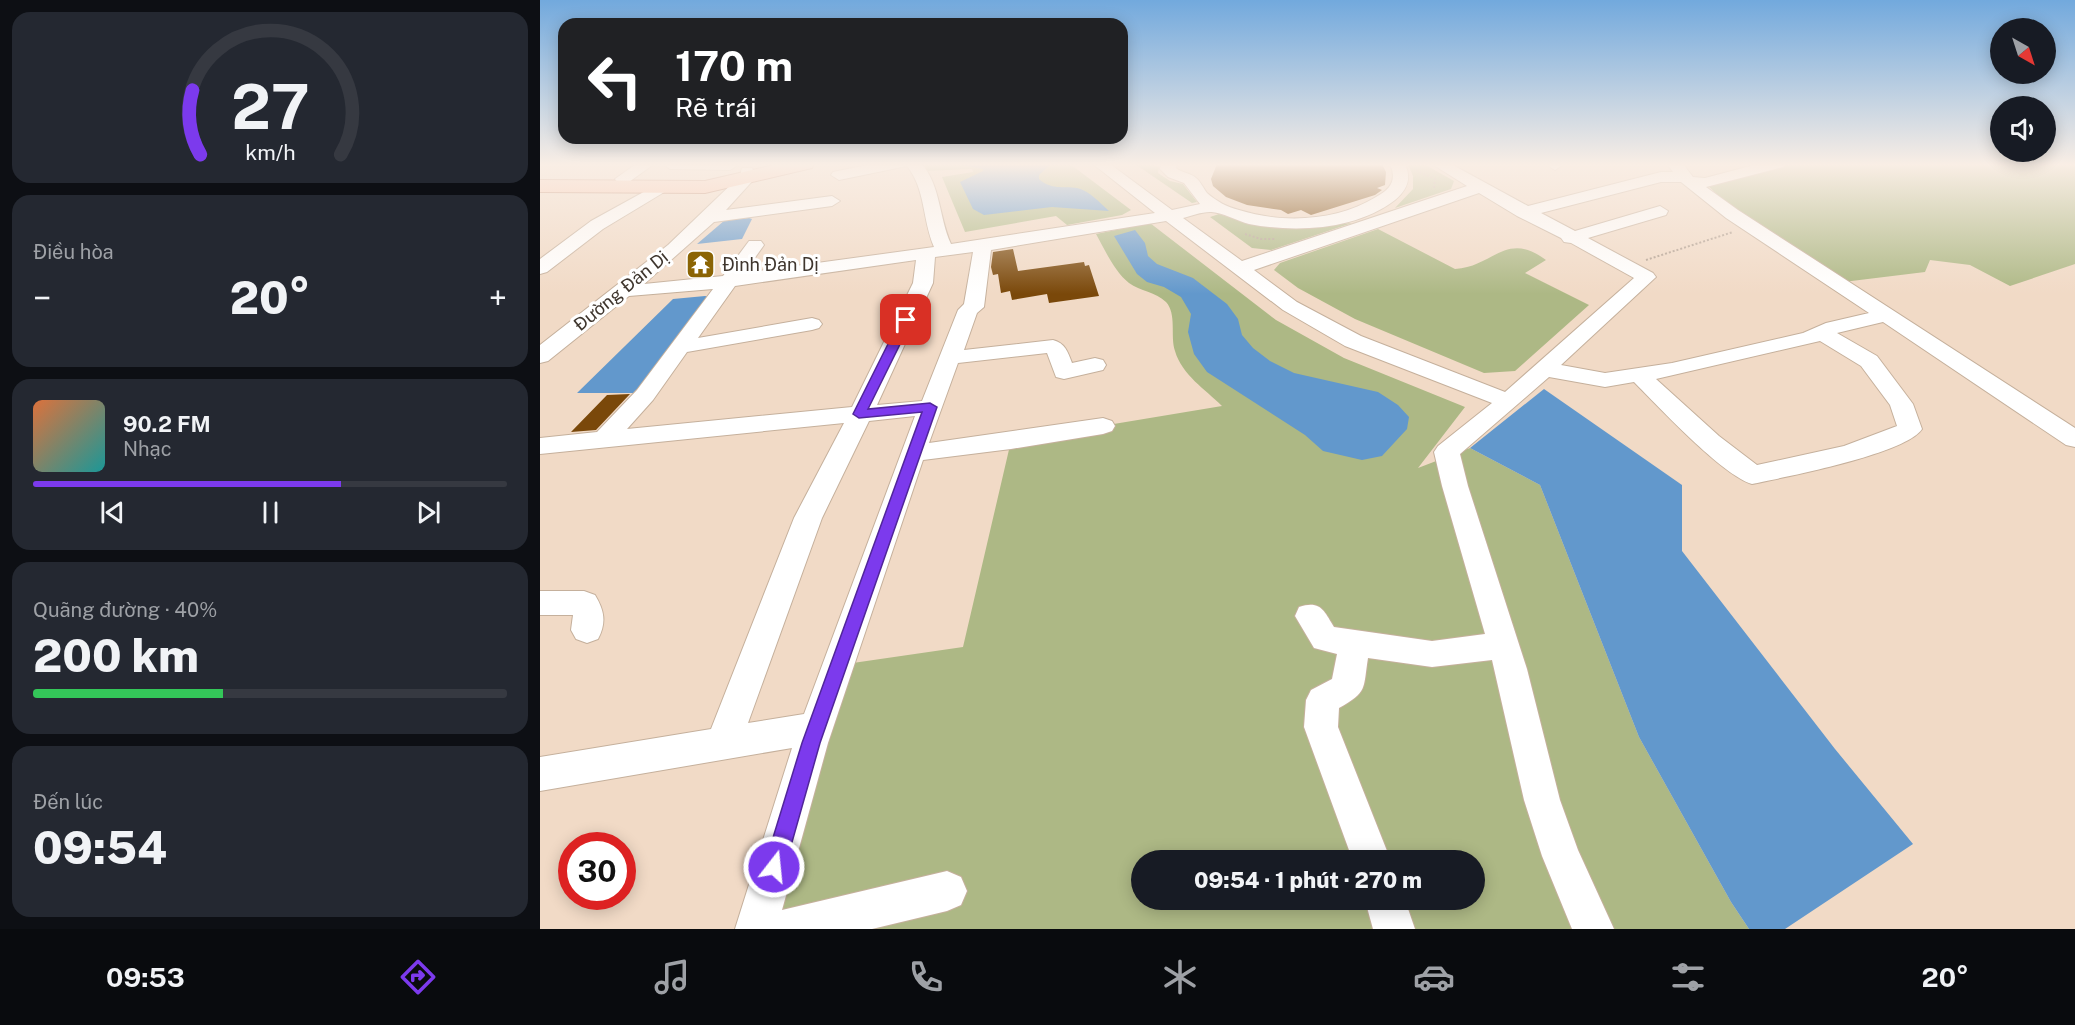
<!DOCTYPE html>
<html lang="vi">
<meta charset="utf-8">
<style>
:root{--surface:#171b24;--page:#242831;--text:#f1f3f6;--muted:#9ea1a6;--line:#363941;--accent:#7c3aed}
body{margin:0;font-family:"Public Sans",sans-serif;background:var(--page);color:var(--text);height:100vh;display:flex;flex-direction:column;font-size:22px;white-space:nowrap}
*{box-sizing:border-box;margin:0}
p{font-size:20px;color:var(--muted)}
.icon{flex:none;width:33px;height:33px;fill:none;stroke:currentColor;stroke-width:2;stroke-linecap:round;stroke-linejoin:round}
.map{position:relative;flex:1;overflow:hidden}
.drawer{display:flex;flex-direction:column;gap:12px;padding:12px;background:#0d0f14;width:540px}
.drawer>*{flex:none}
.banner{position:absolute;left:18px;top:18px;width:570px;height:126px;border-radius:18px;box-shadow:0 3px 15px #0003;background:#202124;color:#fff;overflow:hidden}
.needle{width:39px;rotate:141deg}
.tools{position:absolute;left:1450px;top:18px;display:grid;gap:12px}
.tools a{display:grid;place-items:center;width:66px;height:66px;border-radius:50%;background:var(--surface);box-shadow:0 3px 15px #0003;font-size:30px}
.speed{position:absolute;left:18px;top:832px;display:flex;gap:12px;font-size:30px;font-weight:700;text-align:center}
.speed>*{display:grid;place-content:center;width:78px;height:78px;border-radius:50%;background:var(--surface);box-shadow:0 3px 15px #0003;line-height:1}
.speed .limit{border:9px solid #d22;background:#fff;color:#111}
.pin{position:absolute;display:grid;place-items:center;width:51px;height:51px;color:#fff;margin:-26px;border-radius:12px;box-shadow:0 3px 9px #0006}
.me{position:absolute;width:66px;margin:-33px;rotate:16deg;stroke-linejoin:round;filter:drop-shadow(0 0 4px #0008)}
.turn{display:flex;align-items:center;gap:21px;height:126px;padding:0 18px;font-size:27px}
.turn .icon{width:78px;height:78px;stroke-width:2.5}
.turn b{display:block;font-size:42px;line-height:51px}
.big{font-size:45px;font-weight:800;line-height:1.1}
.drawer .card{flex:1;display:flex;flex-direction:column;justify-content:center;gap:9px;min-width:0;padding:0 21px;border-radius:18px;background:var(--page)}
.drawer .dial{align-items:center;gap:0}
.dial svg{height:156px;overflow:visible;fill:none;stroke:var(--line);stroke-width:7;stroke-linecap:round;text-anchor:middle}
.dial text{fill:var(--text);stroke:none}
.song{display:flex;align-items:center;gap:18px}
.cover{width:72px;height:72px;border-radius:9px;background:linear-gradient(135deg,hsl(20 70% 55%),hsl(180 70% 35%))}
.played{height:6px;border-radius:3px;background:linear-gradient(90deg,var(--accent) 65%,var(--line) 65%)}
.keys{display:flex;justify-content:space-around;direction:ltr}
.heat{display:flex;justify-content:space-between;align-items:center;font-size:33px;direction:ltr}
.charge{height:9px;border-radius:4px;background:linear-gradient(90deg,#34c759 40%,var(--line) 0)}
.trip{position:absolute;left:591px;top:850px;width:354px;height:60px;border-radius:30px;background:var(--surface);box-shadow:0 3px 15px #0003;font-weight:800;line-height:60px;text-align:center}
.tab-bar{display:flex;height:96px;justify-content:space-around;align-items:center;background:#090b0e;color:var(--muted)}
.tab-bar .icon{width:42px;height:42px}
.tab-bar .current{color:var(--accent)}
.tab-bar b{font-size:27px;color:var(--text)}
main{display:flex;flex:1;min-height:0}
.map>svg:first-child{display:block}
.green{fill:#adb885;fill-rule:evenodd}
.water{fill:#6298cc}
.building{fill:#7a480a}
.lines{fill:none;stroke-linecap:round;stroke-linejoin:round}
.minor-casing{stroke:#c5b09c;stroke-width:2}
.major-casing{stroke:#b87a5c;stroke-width:2}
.path{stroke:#b19f90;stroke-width:2;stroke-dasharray:2 2;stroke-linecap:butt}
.minor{fill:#fff;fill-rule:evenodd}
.major{fill:#fbc5ac;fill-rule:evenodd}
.route{fill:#7c3aed;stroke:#51269a;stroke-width:1.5}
.labels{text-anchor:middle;stroke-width:6;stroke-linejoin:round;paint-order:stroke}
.far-poi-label{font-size:18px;fill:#3f362e;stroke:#fff;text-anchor:start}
.far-street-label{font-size:18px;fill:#3f362e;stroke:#fff}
</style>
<main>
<section class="drawer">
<div class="card dial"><svg viewBox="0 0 100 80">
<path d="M14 69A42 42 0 1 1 86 69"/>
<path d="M14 69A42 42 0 0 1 10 36" stroke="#7c3aed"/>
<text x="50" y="56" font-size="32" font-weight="700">27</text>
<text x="50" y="72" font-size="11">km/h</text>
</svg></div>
<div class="card"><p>Điều hòa</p>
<div class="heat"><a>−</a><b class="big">20°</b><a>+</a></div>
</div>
<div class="card">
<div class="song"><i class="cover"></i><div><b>90.2 FM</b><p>Nhạc</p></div></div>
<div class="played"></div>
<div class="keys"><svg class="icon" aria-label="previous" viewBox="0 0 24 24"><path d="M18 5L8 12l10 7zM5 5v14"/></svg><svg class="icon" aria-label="pause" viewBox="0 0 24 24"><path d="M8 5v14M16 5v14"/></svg><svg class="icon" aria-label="next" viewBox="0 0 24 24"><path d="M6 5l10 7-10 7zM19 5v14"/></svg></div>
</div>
<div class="card"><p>Quãng đường · 40%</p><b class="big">200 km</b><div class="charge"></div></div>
<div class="card"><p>Đến lúc</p><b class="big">09:54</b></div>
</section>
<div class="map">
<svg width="1535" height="929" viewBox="0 0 1535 929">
<rect width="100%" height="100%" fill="#f1dac6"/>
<path class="green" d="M383,164H530L591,210L582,215L527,225L516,216L425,232L402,177L433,172L432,169L386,171Z
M595,164H611L619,167L618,173L630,181L643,184L657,202L652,203Z
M868,164H884L914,181L911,189L855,208L873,189V176Z
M1238,164H1535V264L1470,286L1430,265L1390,260L1385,272L1295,283L1211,227L1165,183Z
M679,214C725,229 765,228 812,223L731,250L712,248L670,217Z
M610,223L736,320L804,358L925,407L878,468L930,448L1000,485L1099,737L1191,902L1209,929H216L299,665L423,647L471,441L682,406C665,389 642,375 635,351C630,336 637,314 626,302C616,292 600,291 589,283C574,271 565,250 556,234ZM602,861H934V900H602Z
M838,229L915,269C953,267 966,230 1006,260L985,273L1049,305L975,371L944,373L815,319L758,288L734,270L740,263Z"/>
<path class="water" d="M416,164H511L499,175V179C511,190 523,186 537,188C550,191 560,203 569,211L512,207L444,215L433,209L420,182L443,171V169Z
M209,218L212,219L202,239L157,244L185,220Z
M595,230L605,243L608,256L617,264L653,278L687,304L698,319L702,335L713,348L730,361L754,373L838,392L858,405L869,417L867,429L842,456L822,460L783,451L765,435L667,372L654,354L648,332L651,314L641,297L624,287L607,282L597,274L574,236Z
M165,296L170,297L98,393H37L133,299Z
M1004,389L1142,485V551L1295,749L1373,844L1245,929H1209L1191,902L1099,737L1000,485L930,448Z"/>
<path class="building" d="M677,164H842L846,172L845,185L837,188L842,190L835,195L771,215L761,210L748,214L741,210L707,205L686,197L673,186L671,179Z
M473,249L478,271L544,262L545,266L549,265L559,296L509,303L507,294L472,300L470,291L461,293L458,274L453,275L451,267L453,252Z
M90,394L56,430L31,432L67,395Z"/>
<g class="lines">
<defs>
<path id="minor" d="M96,164H114L89,182H77L75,179Z
M123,164H197L198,165L190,170L130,169Z
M332,164H382C401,187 399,218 411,244L615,213L553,164H570L632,210L660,204L644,183L628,177L620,169L621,164H637L636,168C642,173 651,173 656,178C661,182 663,188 667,193C676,201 687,207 699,210C743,224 797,221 836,197C851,189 857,180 850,164H865C872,179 867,190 855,200C816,230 756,233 709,224C698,221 679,211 670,212C661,212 651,216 643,218L702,261L927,186L892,164H911L988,206L1121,172H1133L1127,164H1143L1153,177L1165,178L1218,164H1245L1243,167L1166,187L1198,210L1535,428V447L1526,445L1343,322L1297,333L1337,356L1373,404L1382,429C1366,454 1245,477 1212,484C1182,475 1119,407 1094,382L1065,387L1009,377L920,454L928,486L987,669L1020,800L1038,850L1074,929H1032L1002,856L984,800L952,660L892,667L828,658C823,689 828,692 799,708L798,727L851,861H813L764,727L766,700L771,690L792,679L797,654L774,648L755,616L759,607C781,600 784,611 794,627L892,641L945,634L902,486L894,452L898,446L952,403L805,346L743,310L626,221L451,250L444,307L437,313L424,350L513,340C525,343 528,352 532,363L555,358L563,360L566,365L563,370L524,379L516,377L507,353L418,363L389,443L563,418L572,421L575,426L572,431L563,434L471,449L383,460L288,743L242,910L407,871L421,877L427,891L421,905L407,911L332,929H195L252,748L0,791V757L171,729L254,518L304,423L0,454V438L57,432L97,390L173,289L89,296L8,361L0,363V345L128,245L200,176L202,168H212L216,177L186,210L292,196L300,201L292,206L174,222L104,284L183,276L209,241H221L224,245L204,273L394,247C382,219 386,190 367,166L299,180L291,175L293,172ZM1121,182H1141L1186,218L1329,313L1286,323L1263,333L1132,363L1065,373L1021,365L1116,277L1113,273L1048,238L1126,215L1128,211L1120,206L1035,231L1001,213ZM939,193L977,216L1021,238L1024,242L1031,243L1094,278L965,392L821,336L757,302L714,270ZM433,252L424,304L418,310L382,401L337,405L393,283L395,257ZM376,260L373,283L312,407L87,429L113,400L147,352L272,330L279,328L282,324L279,320L272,318L158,338L195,286ZM1280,341L1321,366L1350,405L1357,426L1304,446L1217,465L1179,436L1116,379ZM375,416L264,714L208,723L282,518L329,421Z
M1024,164L1015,170L1007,165L1008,164Z
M120,183L126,185L128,188L126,191L63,229L7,272L0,274V259L51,221Z
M0,591H44L55,595C64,610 67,622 58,639L47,643L36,639L31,630L33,615H0Z
M825,900H865L875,929H833Z"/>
<path id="major" d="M238,164H274L272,168L165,193L0,192V180L165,181Z"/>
</defs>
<use href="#minor" class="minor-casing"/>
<use href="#major" class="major-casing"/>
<path class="path" d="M876,170L895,179L894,188
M705,234L721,239H736
M1106,260L1193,232"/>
<use href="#minor" class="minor"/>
<use href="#major" class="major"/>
</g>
<linearGradient id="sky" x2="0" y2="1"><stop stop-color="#72a9dd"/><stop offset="0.56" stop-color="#f9eee5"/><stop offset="1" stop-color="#f9eee5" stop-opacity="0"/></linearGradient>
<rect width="1535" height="294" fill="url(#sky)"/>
<path class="route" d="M366,317L372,320L328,409L390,403L397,407L280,743L245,867L242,874L234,877L227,874L224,867L262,743L382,412L319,418L313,414L360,320Z"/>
<defs>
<symbol id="temple-square" viewBox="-11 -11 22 22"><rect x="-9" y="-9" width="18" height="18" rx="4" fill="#8b6404" stroke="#fff"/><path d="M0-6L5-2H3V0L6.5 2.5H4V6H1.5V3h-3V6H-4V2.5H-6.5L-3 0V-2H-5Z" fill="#fff"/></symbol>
</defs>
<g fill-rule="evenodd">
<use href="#temple-square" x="144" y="248" width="33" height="33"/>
</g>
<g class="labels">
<g class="far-poi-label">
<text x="182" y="271">Đình Đản Dị</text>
</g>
<g class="far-street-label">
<text transform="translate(81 291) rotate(-39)" y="6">Đường Đản Dị</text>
</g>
</g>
</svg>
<div class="tools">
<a><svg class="needle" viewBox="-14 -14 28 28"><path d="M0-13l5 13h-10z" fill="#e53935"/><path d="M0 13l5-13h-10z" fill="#9ea1a6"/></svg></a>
<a><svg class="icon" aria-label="sound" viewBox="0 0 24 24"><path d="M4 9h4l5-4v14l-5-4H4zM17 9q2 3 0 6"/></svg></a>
</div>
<div class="speed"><div class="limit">30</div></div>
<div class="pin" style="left:366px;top:320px;background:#d93025"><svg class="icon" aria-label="arrive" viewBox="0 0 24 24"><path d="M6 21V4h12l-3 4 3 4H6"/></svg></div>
<svg class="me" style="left:234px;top:867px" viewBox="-20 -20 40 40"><circle r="17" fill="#7c3aed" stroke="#fff" stroke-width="3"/><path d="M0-11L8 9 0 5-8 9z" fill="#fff"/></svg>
<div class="trip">09:54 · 1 phút · 270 m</div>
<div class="banner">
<div class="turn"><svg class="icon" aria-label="left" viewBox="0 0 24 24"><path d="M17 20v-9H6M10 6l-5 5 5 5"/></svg><div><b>170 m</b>Rẽ trái</div></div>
</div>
</div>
</main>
<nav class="tab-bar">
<b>09:53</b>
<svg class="icon current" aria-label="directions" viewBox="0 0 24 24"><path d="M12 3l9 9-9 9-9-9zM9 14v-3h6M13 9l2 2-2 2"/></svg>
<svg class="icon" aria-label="music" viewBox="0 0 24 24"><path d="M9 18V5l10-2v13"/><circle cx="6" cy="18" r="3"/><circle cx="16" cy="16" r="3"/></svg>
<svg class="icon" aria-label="phone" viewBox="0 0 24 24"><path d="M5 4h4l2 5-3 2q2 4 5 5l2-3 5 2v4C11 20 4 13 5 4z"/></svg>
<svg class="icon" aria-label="climate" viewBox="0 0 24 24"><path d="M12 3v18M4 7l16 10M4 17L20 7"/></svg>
<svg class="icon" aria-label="car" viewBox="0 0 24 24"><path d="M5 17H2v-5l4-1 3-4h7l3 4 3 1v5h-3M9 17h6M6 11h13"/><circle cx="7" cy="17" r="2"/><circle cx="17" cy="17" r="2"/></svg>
<svg class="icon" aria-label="filters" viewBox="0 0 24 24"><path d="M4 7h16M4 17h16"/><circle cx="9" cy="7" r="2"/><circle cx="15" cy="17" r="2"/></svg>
<b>20°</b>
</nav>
